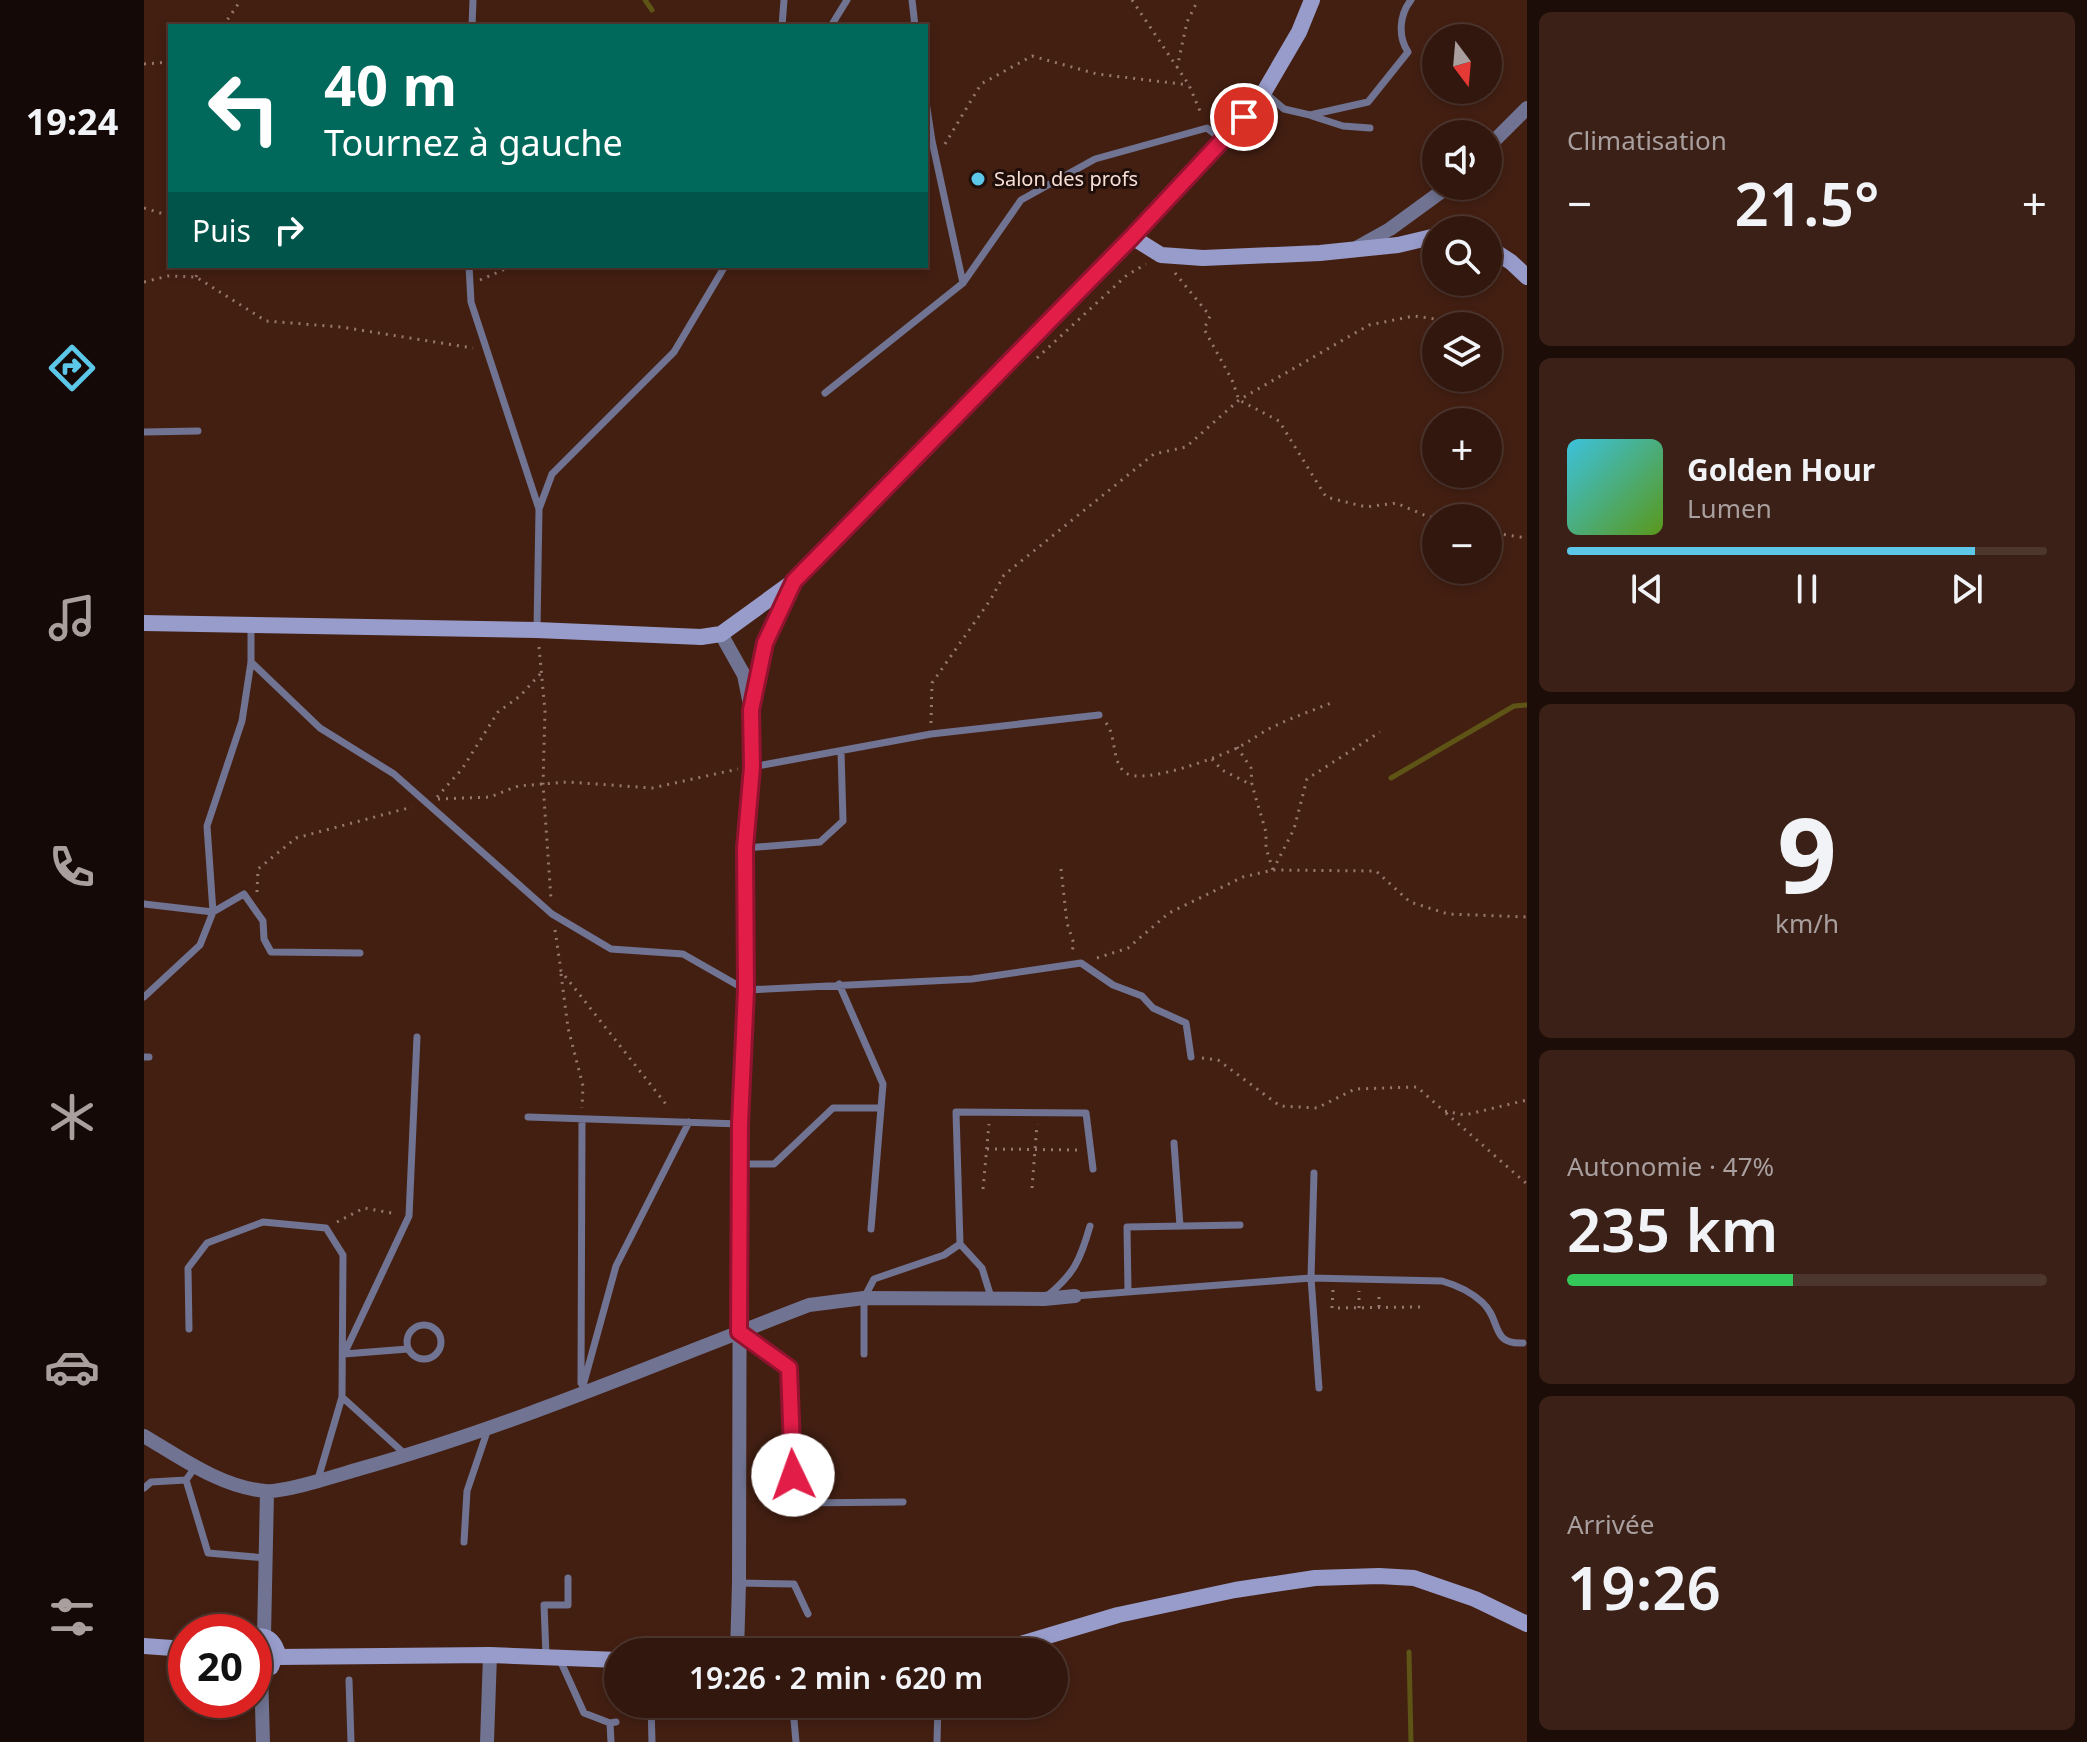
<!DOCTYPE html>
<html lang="fr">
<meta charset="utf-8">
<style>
:root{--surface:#32170e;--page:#3a2017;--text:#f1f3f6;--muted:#a89f9e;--line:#4d362e;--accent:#5cc7e8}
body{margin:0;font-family:"Noto Sans",sans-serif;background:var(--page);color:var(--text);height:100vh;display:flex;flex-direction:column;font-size:30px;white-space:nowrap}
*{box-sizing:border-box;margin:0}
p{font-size:26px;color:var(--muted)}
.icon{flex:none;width:44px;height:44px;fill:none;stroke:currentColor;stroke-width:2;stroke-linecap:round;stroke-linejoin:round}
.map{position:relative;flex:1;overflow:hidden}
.details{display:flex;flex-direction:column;gap:12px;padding:12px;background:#1c0d08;width:560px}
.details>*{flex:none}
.top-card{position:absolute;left:24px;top:24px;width:760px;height:244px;border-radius:0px;box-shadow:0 4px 12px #0003,0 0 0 2px var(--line);background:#00695c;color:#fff;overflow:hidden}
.needle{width:52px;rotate:164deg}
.buttons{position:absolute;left:1278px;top:24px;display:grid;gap:16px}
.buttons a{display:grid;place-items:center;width:80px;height:80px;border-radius:50%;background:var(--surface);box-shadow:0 4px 12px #0003,0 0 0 2px var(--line);font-size:40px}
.speed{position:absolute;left:24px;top:1614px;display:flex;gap:16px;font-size:40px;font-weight:700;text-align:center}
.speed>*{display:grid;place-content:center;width:104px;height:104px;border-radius:50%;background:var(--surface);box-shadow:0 4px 12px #0003,0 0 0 2px var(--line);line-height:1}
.speed .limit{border:12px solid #d22;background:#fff;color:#111}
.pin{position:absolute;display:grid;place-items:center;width:68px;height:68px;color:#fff;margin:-34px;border:4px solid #fff;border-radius:50%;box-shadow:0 2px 8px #0007}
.me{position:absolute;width:88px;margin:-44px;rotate:357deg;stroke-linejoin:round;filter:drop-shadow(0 0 6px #0008)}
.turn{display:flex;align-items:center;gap:28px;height:168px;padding:0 24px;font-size:36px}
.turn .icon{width:104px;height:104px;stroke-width:2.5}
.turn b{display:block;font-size:56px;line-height:68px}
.then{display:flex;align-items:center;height:76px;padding:0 24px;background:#0003;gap:16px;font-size:30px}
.big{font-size:60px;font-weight:600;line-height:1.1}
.details .widget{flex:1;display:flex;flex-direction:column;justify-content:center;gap:12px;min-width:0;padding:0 28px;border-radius:12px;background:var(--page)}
.details .dial{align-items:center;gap:0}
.dial b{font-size:104px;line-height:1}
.song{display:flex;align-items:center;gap:24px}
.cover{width:96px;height:96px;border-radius:12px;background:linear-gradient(135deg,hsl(190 70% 55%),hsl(90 70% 35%))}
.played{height:8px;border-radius:4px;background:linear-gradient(90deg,var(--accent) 85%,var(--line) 85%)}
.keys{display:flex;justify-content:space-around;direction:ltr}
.heat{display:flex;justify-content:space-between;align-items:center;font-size:44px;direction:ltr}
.charge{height:12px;border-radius:6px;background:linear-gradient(90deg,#34c759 47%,var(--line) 0)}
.trip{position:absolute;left:460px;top:1638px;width:464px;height:80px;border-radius:40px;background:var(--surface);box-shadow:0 4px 12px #0003,0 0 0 2px var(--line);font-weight:600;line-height:80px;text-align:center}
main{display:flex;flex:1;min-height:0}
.tabs{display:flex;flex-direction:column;width:144px;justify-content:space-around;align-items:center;background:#140906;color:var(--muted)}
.tabs .icon{width:56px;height:56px}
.tabs .on{color:var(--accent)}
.tabs b{font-size:36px;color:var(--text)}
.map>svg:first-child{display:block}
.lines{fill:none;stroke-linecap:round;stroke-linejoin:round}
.stream{stroke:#5d5415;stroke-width:5}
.path{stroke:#97786d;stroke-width:3;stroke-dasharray:2 6;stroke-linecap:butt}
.lane{stroke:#707391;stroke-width:7}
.street{stroke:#707391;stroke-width:14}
.secondary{stroke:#989ccb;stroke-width:16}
.route-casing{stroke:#92132f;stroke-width:20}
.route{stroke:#e11d48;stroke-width:14}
.poi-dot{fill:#5cc7e8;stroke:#1f0e09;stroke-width:3}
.labels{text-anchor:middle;stroke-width:6;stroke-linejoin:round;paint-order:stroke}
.poi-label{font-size:20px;fill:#f8dfd6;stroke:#1f0e09;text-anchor:start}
</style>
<main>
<nav class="tabs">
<b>19:24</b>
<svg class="icon on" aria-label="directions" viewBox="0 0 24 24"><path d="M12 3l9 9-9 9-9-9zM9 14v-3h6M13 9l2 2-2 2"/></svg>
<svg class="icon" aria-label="music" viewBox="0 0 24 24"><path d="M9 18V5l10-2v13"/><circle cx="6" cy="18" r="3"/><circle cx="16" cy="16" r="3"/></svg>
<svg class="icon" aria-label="phone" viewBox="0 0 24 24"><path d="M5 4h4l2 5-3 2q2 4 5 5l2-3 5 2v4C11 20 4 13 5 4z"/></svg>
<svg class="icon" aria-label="climate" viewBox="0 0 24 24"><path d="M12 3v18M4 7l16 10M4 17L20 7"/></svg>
<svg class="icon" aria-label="car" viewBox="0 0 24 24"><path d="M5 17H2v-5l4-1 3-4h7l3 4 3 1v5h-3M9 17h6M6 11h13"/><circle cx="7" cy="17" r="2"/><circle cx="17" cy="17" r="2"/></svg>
<svg class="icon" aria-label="filters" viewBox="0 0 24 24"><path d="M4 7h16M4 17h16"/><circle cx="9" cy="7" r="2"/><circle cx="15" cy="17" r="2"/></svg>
</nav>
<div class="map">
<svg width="1383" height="1742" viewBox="0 0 1383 1742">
<rect width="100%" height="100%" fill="#431f12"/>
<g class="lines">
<path class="stream" d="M501,0L508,10
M1247,778L1370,706L1383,705
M1265,1652L1267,1742"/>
<path class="path" d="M988,0L1045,85L1058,116
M79,26L97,0
M0,64L26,62
M1033,68L1043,22L1054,0
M801,144L837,84L888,56L953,74L1045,85
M0,208L26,216
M1031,273L1066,316L1060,329L1088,380L1095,400L1135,421L1182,497L1222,507L1252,503L1285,517L1310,518
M52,277L55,266
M336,280L368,266
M0,282L24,276L52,277L122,321L197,327L329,348
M893,358L983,275L1002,264
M1339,378L1340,380
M1344,532L1383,538
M395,647L401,711L399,784L407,899
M787,723L788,683L847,599L860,575L1010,454L1042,447L1095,400L1225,325L1270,316L1306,321L1310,326
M962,723C973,736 967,763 982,773C1000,785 1072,758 1093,748C1107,741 1120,730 1135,724C1152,716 1170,710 1187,703
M1093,747L1107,768L1108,785L1122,832V848L1129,870
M1068,759L1078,770L1108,785
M293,797L318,769L354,712L376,696L397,673
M294,799L346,797L374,786L424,782L508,788L594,769
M917,869L923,923L930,944L928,951
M1129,870L1150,829L1163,779L1236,732
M113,892L114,869L152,838L268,807
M411,930L417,971L525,1108
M953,958L984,948L1025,913L1099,877L1129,870L1232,871L1266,902L1304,914L1383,917
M417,974L424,1028L439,1086L438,1108
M1058,1058L1074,1060L1136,1106L1173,1108L1211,1089L1273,1087L1300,1111L1321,1115L1383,1100
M1302,1113L1383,1184
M843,1149L935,1150
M888,1188L893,1124
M839,1189L845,1124
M193,1222L220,1208L253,1214
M1189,1290L1188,1308L1277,1307
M1235,1307V1291
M1215,1308V1291"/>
<path class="lane" d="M768,0L771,26
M328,26L329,0
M638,26L640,0
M687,26L703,0
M1120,92L1140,109L1166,115L1224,102L1264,52C1254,37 1255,15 1267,0
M782,102L788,141L819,283
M1168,116L1199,126L1226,128
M325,266L327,302L395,509L393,629
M681,393L819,283L877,200L951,159L1063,128L1078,140
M0,432L54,431
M395,509L408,474L530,352L581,266
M107,662L176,728L250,774L408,914L467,949L539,954L602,990L828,979L937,963L969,985L998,996L1009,1008L1042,1023L1047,1057
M608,767L787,734L955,715
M601,848L676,842L699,821L697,751
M0,904L69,912L100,894L119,921L120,939L127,952L216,953
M695,984L739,1084L727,1229
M0,997L56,945L69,912L63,826L98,721L107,662V625
M0,1057H5
M384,1117L596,1124
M1030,1143L1036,1226
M596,1164H630L689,1108H737
M1170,1173L1167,1278L1175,1388
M984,1292L983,1227L1096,1225
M931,1296L1167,1278L1298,1281C1312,1285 1327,1292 1338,1302C1358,1320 1346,1345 1379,1343
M847,1297L838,1268L816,1244L812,1112L942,1113L949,1169
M902,1297C930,1274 936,1261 946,1226
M263 1342a17 17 0 1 1 34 0a17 17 0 1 1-34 0Z
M45,1329L44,1268L63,1243L119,1222L182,1228L199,1255L198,1397L174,1479
M597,1333L645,1368L650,1503L759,1502
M201,1352L265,1216L273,1037
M200,1354L264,1349
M720,1354V1298L730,1279L800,1255L816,1244
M437,1383L438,1119
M437,1393L472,1266L545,1122
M198,1397L262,1455
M42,1480L64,1553L122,1558
M0,1488L7,1482L42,1480L52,1466
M320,1542L323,1491L344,1429
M595,1583L650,1584L664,1614
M402,1655L400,1605H424V1578
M416,1660L440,1713L466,1723L472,1722
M205,1680L207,1742
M507,1704L508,1742
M579,1704V1710L632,1712L649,1709L652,1742
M466,1723L467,1742
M793,1742L794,1704"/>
<path class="street" d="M1344,147L1383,108
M1212,248L1246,229L1305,186
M577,634L600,675L607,710L608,767L601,848L602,990L596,1124L595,1583L593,1652
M608,705L621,643L650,581
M0,1436C37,1458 77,1487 121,1491C140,1493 194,1475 215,1469C369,1426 516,1362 665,1305L720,1298L900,1299L931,1296
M120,1636L123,1492
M117,1671L119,1742
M343,1742L346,1655"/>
<path class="secondary" d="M988,237L1017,255L1059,258L1176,253L1254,245L1292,236
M1344,247L1367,262L1383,277
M0,623L393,630L557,637L577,634L650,581L1080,141L1120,92L1155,32L1168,0
M110,1637C122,1634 129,1640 133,1651L127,1667L117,1671L110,1670
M0,1646L42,1649
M850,1652L974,1615L1091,1590L1171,1578L1235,1576L1270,1578L1331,1599L1383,1624
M133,1657L346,1655L474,1660"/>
</g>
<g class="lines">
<defs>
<path id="route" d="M649,1475L645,1368L595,1332L596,1124L602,990L601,848L608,767L607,710L621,643L650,581L988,237L1100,117"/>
</defs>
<use href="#route" class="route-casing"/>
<use href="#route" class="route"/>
</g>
<circle class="poi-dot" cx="834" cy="179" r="8"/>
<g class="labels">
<g class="poi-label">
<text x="850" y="186">Salon des profs</text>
</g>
</g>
</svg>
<div class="buttons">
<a><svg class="needle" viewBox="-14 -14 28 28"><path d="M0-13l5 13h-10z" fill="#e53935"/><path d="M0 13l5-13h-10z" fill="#a89f9e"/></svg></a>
<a><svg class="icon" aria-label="sound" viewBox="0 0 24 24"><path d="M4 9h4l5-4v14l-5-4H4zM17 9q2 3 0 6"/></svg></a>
<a><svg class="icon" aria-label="search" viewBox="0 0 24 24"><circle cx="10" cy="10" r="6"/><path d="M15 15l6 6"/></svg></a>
<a><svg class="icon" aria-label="layers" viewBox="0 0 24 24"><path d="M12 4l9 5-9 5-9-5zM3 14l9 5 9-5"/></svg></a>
<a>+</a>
<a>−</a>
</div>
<div class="speed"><div class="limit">20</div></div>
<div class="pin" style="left:1100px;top:117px;background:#d93025"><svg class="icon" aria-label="arrive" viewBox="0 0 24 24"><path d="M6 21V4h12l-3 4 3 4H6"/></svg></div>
<svg class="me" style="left:649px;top:1475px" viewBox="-20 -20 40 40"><circle r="19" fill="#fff"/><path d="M0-13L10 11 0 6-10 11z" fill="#e11d48"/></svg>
<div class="trip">19:26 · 2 min · 620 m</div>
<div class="top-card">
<div class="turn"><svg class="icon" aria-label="left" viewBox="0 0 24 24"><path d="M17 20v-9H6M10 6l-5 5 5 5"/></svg><div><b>40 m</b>Tournez à gauche</div></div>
<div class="then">Puis<svg class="icon" aria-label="right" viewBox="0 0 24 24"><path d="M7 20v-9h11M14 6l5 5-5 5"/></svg></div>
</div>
</div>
<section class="details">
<div class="widget"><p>Climatisation</p>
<div class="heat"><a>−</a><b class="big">21.5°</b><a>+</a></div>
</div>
<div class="widget">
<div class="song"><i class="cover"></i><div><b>Golden Hour</b><p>Lumen</p></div></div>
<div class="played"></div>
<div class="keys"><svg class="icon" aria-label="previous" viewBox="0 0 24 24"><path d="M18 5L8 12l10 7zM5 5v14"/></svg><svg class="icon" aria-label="pause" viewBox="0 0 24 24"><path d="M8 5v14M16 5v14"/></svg><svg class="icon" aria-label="next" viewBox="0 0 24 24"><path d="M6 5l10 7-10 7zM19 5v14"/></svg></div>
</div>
<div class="widget dial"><b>9</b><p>km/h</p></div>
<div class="widget"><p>Autonomie · 47%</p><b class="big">235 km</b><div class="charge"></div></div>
<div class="widget"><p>Arrivée</p><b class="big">19:26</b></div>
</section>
</main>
